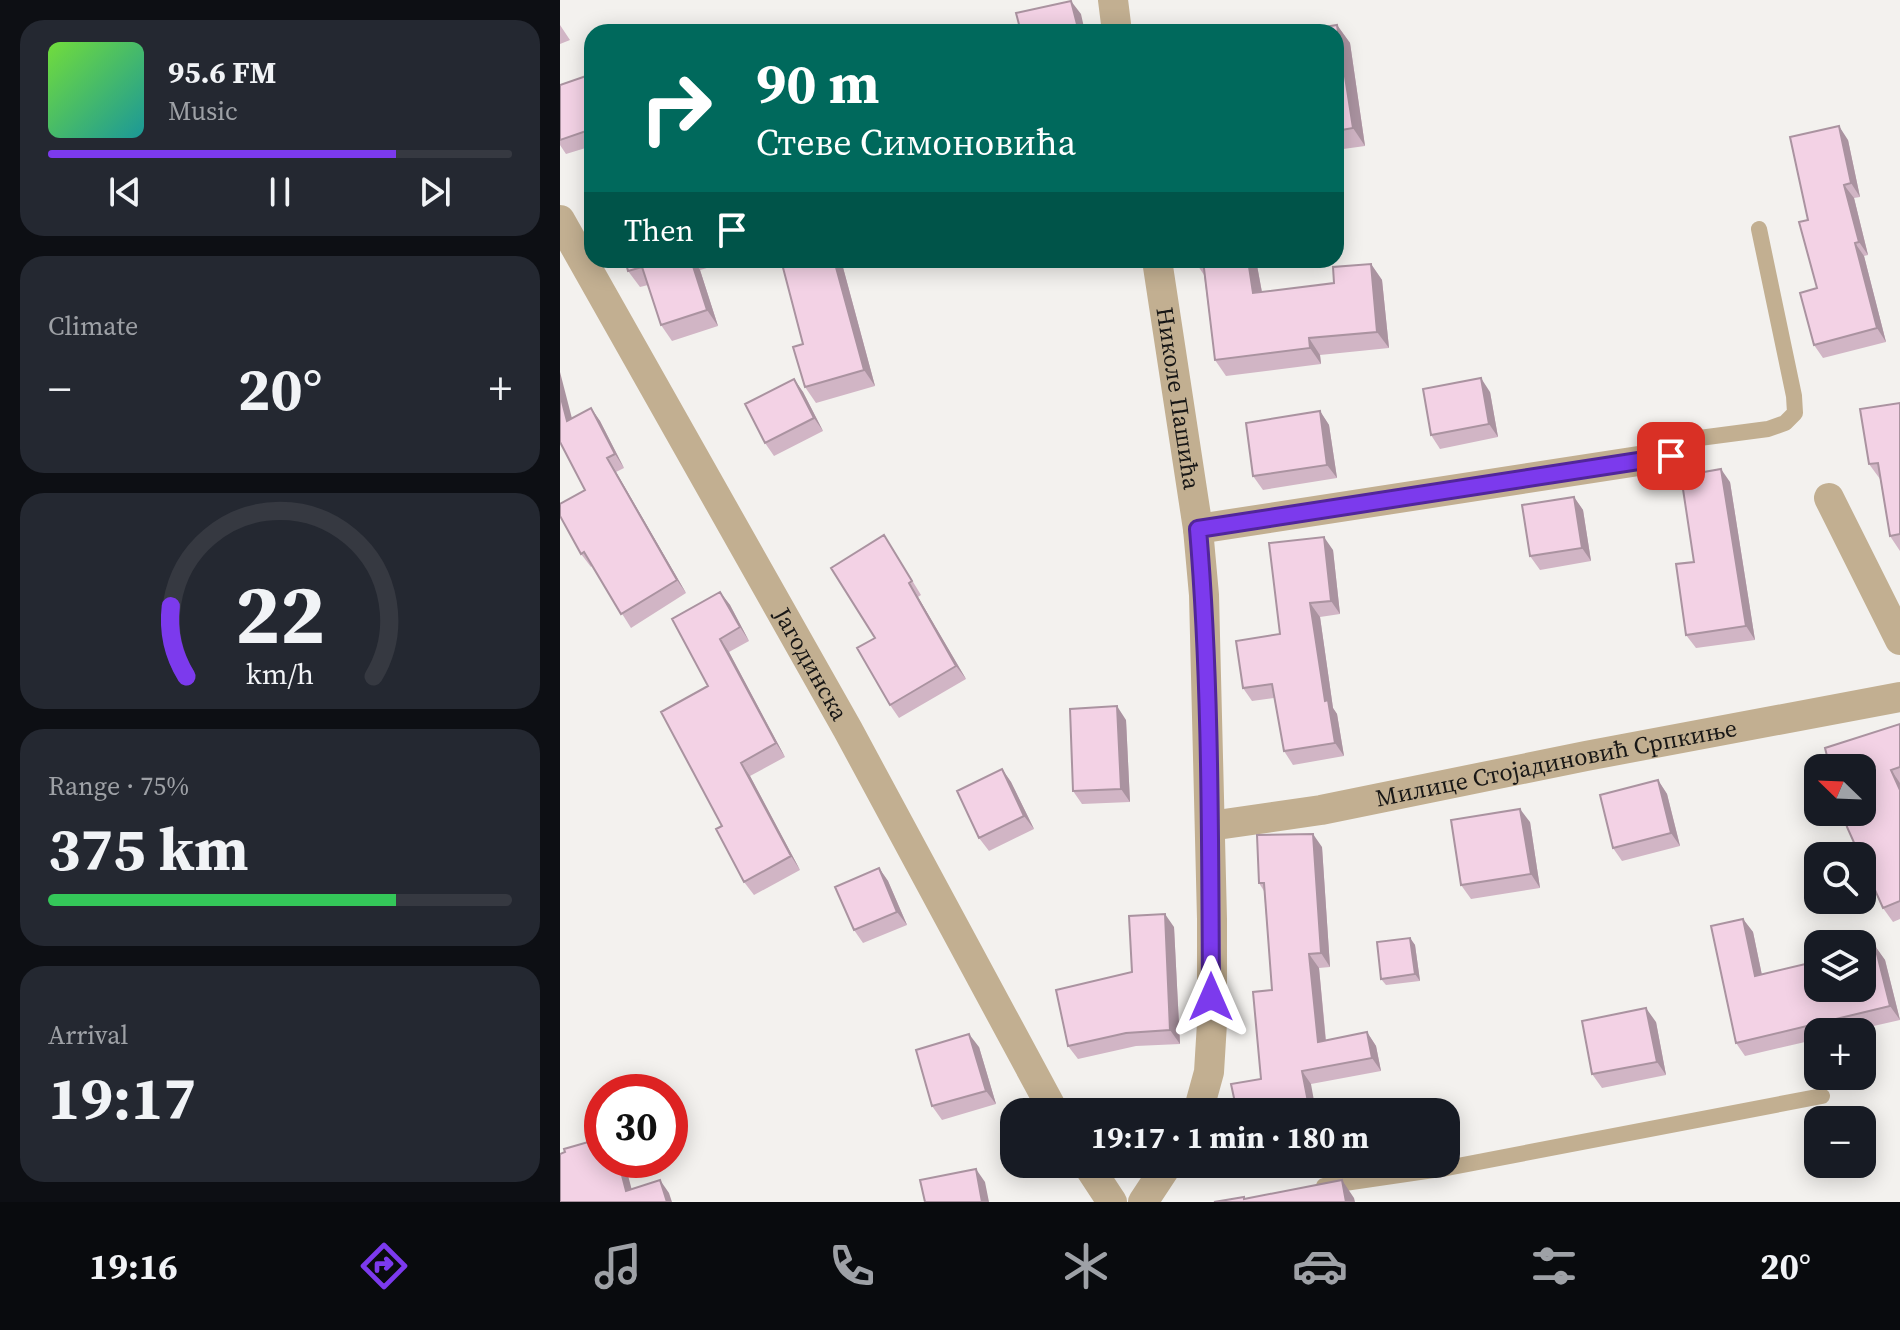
<!DOCTYPE html>
<meta charset="utf-8">
<style>
:root{--surface:#171b24;--page:#242831;--text:#f1f3f6;--muted:#9ea1a6;--line:#363941;--accent:#7c3aed}
body{margin:0;font-family:"Source Serif 4",serif;background:var(--page);color:var(--text);height:100vh;display:flex;flex-direction:column;font-size:30px;white-space:nowrap}
*{box-sizing:border-box;margin:0}
p{font-size:26px;color:var(--muted)}
.icon{flex:none;width:44px;height:44px;fill:none;stroke:currentColor;stroke-width:2;stroke-linecap:round;stroke-linejoin:round}
.map{position:relative;flex:1;overflow:hidden}
.panel{display:flex;flex-direction:column;gap:20px;padding:20px;background:#0d0f14;width:560px}
.panel>*{flex:none}
.top-card{position:absolute;left:24px;top:24px;width:760px;height:244px;border-radius:24px;box-shadow:0 4px 20px #0003;background:#00695c;color:#fff;overflow:hidden}
.needle{width:52px;rotate:293deg}
.tools{position:absolute;left:1244px;top:754px;display:grid;gap:16px}
.tools a{display:grid;place-items:center;width:72px;height:72px;border-radius:16px;background:var(--surface);box-shadow:0 4px 20px #0003;font-size:40px}
.speed{position:absolute;left:24px;top:1074px;display:flex;gap:16px;font-size:40px;font-weight:700;text-align:center}
.speed>*{display:grid;place-content:center;width:104px;height:104px;border-radius:50%;background:var(--surface);box-shadow:0 4px 20px #0003;line-height:1}
.speed .limit{border:12px solid #d22;background:#fff;color:#111}
.pin{position:absolute;display:grid;place-items:center;width:68px;height:68px;color:#fff;margin:-34px;border-radius:16px;box-shadow:0 4px 12px #0006}
.me{position:absolute;width:88px;margin:-44px;rotate:0deg;stroke-linejoin:round;filter:drop-shadow(0 0 6px #0008)}
.turn{display:flex;align-items:center;gap:28px;height:168px;padding:0 40px;font-size:36px}
.turn .icon{width:104px;height:104px;stroke-width:2.5}
.turn b{display:block;font-size:56px;line-height:68px}
.then{display:flex;align-items:center;height:76px;padding:0 40px;background:#0003;gap:16px;font-size:30px}
.big{font-size:60px;font-weight:700;line-height:1.1}
.panel .card{flex:1;display:flex;flex-direction:column;justify-content:center;gap:12px;min-width:0;padding:0 28px;border-radius:24px;background:var(--page)}
.panel .dial{align-items:center;gap:0}
.dial svg{height:208px;overflow:visible;fill:none;stroke:var(--line);stroke-width:7;stroke-linecap:round;text-anchor:middle}
.dial text{fill:var(--text);stroke:none}
.song{display:flex;align-items:center;gap:24px}
.cover{width:96px;height:96px;border-radius:12px;background:linear-gradient(135deg,hsl(100 70% 55%),hsl(180 70% 35%))}
.played{height:8px;border-radius:4px;background:linear-gradient(90deg,var(--accent) 75%,var(--line) 75%)}
.keys{display:flex;justify-content:space-around;direction:ltr}
.heat{display:flex;justify-content:space-between;align-items:center;font-size:44px;direction:ltr}
.charge{height:12px;border-radius:6px;background:linear-gradient(90deg,#34c759 75%,var(--line) 0)}
.trip{position:absolute;left:440px;top:1098px;width:460px;height:80px;border-radius:24px;background:var(--surface);box-shadow:0 4px 20px #0003;font-weight:700;line-height:80px;text-align:center}
.menu{display:flex;height:128px;justify-content:space-around;align-items:center;background:#090b0e;color:var(--muted)}
.menu .icon{width:56px;height:56px}
.menu .current{color:var(--accent)}
.menu b{font-size:36px;color:var(--text)}
main{display:flex;flex:1;min-height:0}
.map>svg:first-child{display:block}
.lines{fill:none;stroke-linecap:round;stroke-linejoin:round}
.service{stroke:#c2af91;stroke-width:16}
.minor{stroke:#c2af91;stroke-width:30}
.wall{fill:#d1b5c5}
.shaded-wall{fill:#aa93a0}
.building{fill:#f3d2e5;stroke:#aa93a0;stroke-width:2}
.route-casing{stroke:#51269a;stroke-width:20}
.route{stroke:#7c3aed;stroke-width:14}
.labels{text-anchor:middle;stroke-width:8;stroke-linejoin:round;paint-order:stroke}
.street-label{font-size:24px;fill:#181716;stroke:#fffffe}
</style>
<main>
<section class="panel">
<div class="card">
<div class="song"><i class="cover"></i><div><b>95.6 FM</b><p>Music</p></div></div>
<div class="played"></div>
<div class="keys"><svg class="icon" aria-label="previous" viewBox="0 0 24 24"><path d="M18 5L8 12l10 7zM5 5v14"/></svg><svg class="icon" aria-label="pause" viewBox="0 0 24 24"><path d="M8 5v14M16 5v14"/></svg><svg class="icon" aria-label="next" viewBox="0 0 24 24"><path d="M6 5l10 7-10 7zM19 5v14"/></svg></div>
</div>
<div class="card"><p>Climate</p>
<div class="heat"><a>−</a><b class="big">20°</b><a>+</a></div>
</div>
<div class="card dial"><svg viewBox="0 0 100 80">
<path d="M14 69A42 42 0 1 1 86 69"/>
<path d="M14 69A42 42 0 0 1 8 42" stroke="#7c3aed"/>
<text x="50" y="56" font-size="32" font-weight="700">22</text>
<text x="50" y="72" font-size="11">km/h</text>
</svg></div>
<div class="card"><p>Range · 75%</p><b class="big">375 km</b><div class="charge"></div></div>
<div class="card"><p>Arrival</p><b class="big">19:17</b></div>
</section>
<div class="map">
<svg width="1340" height="1202" viewBox="0 0 1340 1202">
<rect width="100%" height="100%" fill="#f3f1ee"/>
<g class="lines">
<path class="service" d="M1095,449L1109,442L1208,429L1225,423L1235,413L1234,396L1199,229
M764,1186L887,1168L1262,1096"/>
<g class="minor">
<path d="M553,0L557,32"/>
<path id="s1" d="M0,220L288,730L494,1112"/>
<path id="s2" d="M597,260L638,529L644,595L652,919V1023L649,1072L638,1112"/>
<path d="M1269,498L1340,640"/>
<path d="M638,529L1111,456"/>
<path id="s3" d="M650,826L761,810L1026,756L1340,697"/>
<path d="M527,1164L552,1202"/>
<path d="M583,1202L608,1164"/>
</g>
</g>
<path class="wall" d="M0,25L10,40L0,44Z
M777,25L790,43L805,146L776,150V32Z
M32,74V146L6,154L0,145V85Z
M1288,140L1300,197L1294,198L1308,255L1304,256L1326,342L1263,358L1254,345L1257,288L1248,220Z
M65,260H174L140,270L158,326L112,341L101,325L88,285L80,287L68,271Z
M221,260H281L315,386L256,403L245,387L243,344Z
M634,260H696L702,292L774,283L811,264L822,280L829,348L760,355L761,364L666,376L655,360L644,275Z
M234,379L243,392L263,431L214,456L205,443Z
M930,392L938,437L880,449L871,435Z
M1340,403V551L1330,536L1320,479L1309,464Z
M31,408L40,421L64,468L56,472L126,593L71,628L32,566L31,567L21,554L25,490L12,418Z
M760,411L769,425L777,478L703,490L693,476Z
M1170,482L1195,640L1136,648L1126,635L1134,562Z
M1014,497L1023,510L1031,561L980,570L970,556Z
M333,549L361,595L358,597L406,679L339,718L330,705Z
M773,550L780,614L760,617L773,708L777,714L784,756L733,765L724,751L714,698L692,701L683,688L720,634Z
M160,592L170,605L189,641L169,652L225,757L190,776L240,870L194,895L184,882L162,826L148,686Z
M566,720L570,802L522,804L513,791Z
M1340,724V919L1333,922L1323,908L1302,861Z
M442,769L451,782L474,829L429,851L419,838Z
M1098,780L1107,794L1120,846L1062,861L1053,848Z
M970,822L980,888L911,899L901,885Z
M762,847L770,967L759,968L766,1040L807,1032L816,1046L821,1071L751,1084L701,1079L712,990L704,891L699,883Z
M319,868L328,881L347,925L303,943L294,930Z
M1183,919L1193,932L1202,975L1315,946L1325,960L1340,1020L1287,1032H1258V1039L1185,1056L1176,1043Z
M614,927L620,1044L576,1046L518,1059L508,1046L572,972Z
M850,938L855,945L860,981L826,985L821,979Z
M1096,1022L1106,1075L1042,1088L1032,1074Z
M419,1047L436,1104L382,1120L372,1106Z"/>
<path class="shaded-wall" d="M511,1L521,14L525,32H519Z
M777,25L790,43L805,146L793,128Z
M1279,126L1288,140L1300,197L1291,183Z
M1284,185L1294,198L1308,255L1299,242Z
M1295,243L1304,256L1326,342L1317,328Z
M131,260H133L140,270L158,326L147,310Z
M274,260H281L315,386L304,370Z
M688,260H696L705,309L693,293Z
M811,264L822,280L829,348L817,332Z
M749,338L760,355L761,364L750,348Z
M0,372L16,434L7,421L0,394Z
M921,378L930,392L938,437L929,424Z
M234,379L243,392L263,431L254,418Z
M31,408L40,421L64,468L55,454Z
M760,411L769,425L777,478L767,465Z
M47,458L56,472L126,593L117,580Z
M1161,469L1170,482L1195,640L1186,626Z
M1014,497L1023,510L1031,561L1022,548Z
M764,537L773,550L780,614L771,601Z
M349,583L358,597L406,679L396,666Z
M160,592L170,605L189,641L180,627Z
M750,603L760,617L773,708L777,714L784,756L775,743L765,701Z
M160,639L169,652L225,757L216,743Z
M557,706L566,720L570,802L561,789Z
M181,763L190,776L240,870L231,856Z
M442,769L451,782L474,829L464,816Z
M1331,770L1340,783V790Z
M1098,780L1107,794L1120,846L1111,833Z
M960,809L970,822L980,888L971,874Z
M753,834L762,847L770,967L761,953Z
M319,868L328,881L347,925L337,912Z
M605,914L614,927L620,1044L610,1030Z
M1183,919L1193,932L1205,990L1195,976Z
M850,938L855,945L860,981L855,974Z
M1315,946L1325,960L1340,1020L1330,1006Z
M749,954L759,968L767,1055L758,1042Z
M1086,1008L1096,1022L1106,1075L1097,1062Z
M807,1032L816,1046L821,1071L812,1058Z
M409,1034L419,1047L436,1104L426,1091Z
M742,1071L751,1084L756,1112H750Z
M58,1160H64L75,1202L66,1191Z
M416,1169L425,1182L429,1202H422Z
M100,1180L109,1193L112,1202H107Z
M782,1180L794,1198L795,1202H786Z"/>
<path class="building" d="M511,1L519,32H461L456,13Z
M777,25L793,128L776,131V32H734Z
M32,74V129L0,140V85Z
M1279,126L1291,183L1284,185L1299,242L1295,243L1317,328L1254,345L1240,293L1257,288L1239,222L1248,220L1230,137Z
M65,260H131L147,310L101,325L82,267L68,271Z
M221,260H274L304,370L245,387L233,347L243,344Z
M643,260H688L693,293L774,283L773,267L811,264L817,332L749,338L750,348L655,360Z
M921,378L929,424L871,435L863,389Z
M234,379L254,418L205,443L185,404Z
M0,394L7,421L31,408L55,454L47,458L117,580L61,614L24,552L21,554L0,516V504L25,490L0,442Z
M1340,403V534L1330,536L1318,463L1309,464L1300,409Z
M760,411L767,465L693,476L686,423Z
M1161,469L1186,626L1126,635L1116,564L1134,562L1121,476Z
M1014,497L1022,548L970,556L962,505Z
M324,535L352,581L349,583L396,666L330,705L297,648L315,638L271,568Z
M764,537L771,601L750,603L765,701L768,700L775,743L724,751L712,684L683,688L676,641L720,634L709,543Z
M160,592L180,627L160,639L216,743L181,763L231,856L184,882L156,829L162,826L101,712L148,686L112,619Z
M557,706L561,789L513,791L510,709Z
M1340,724V767L1331,770L1340,790V901L1323,908L1302,861V856H1300L1287,827L1283,812H1302V768H1270L1265,748Z
M442,769L464,816L419,838L397,791Z
M1098,780L1111,833L1053,848L1040,795Z
M960,809L971,874L901,885L891,820Z
M753,834L761,953L749,954L758,1042L807,1032L812,1058L742,1071L750,1112H677L671,1084L701,1079L693,992L712,990L704,883H699L697,835Z
M319,868L337,912L294,930L275,887Z
M605,914L610,1030L566,1033L508,1046L496,990L572,972L569,916Z
M1183,919L1195,976L1258,961V988H1302V950L1315,946L1330,1006L1176,1043L1151,926Z
M850,938L855,974L821,979L817,942Z
M1086,1008L1097,1062L1032,1074L1022,1021Z
M409,1034L426,1091L372,1106L356,1050Z
M42,1138V1160H58L66,1191L100,1180L107,1202H0V1154L5,1152L4,1149Z
M416,1169L422,1202H365L360,1180Z
M782,1180L786,1202H654L684,1197V1199Z"/>
<g class="lines">
<defs>
<path id="route" d="M651,997C650,840 651,684 638,529L1111,456"/>
</defs>
<use href="#route" class="route-casing"/>
<use href="#route" class="route"/>
</g>
<g class="labels">
<g class="street-label">
<text dy="8" stroke="none"><textPath href="#s2" startOffset="140">Николе Пашића</textPath></text>
<text dy="8" stroke="none"><textPath href="#s1" startOffset="510">Јагодинска</textPath></text>
<text dy="8" stroke="none"><textPath href="#s3" startOffset="352">Милице Стојадиновић Српкиње</textPath></text>
</g>
</g>
</svg>
<div class="tools">
<a><svg class="needle" viewBox="-14 -14 28 28"><path d="M0-13l5 13h-10z" fill="#e53935"/><path d="M0 13l5-13h-10z" fill="#9ea1a6"/></svg></a>
<a><svg class="icon" aria-label="search" viewBox="0 0 24 24"><circle cx="10" cy="10" r="6"/><path d="M15 15l6 6"/></svg></a>
<a><svg class="icon" aria-label="layers" viewBox="0 0 24 24"><path d="M12 4l9 5-9 5-9-5zM3 14l9 5 9-5"/></svg></a>
<a>+</a>
<a>−</a>
</div>
<div class="speed"><div class="limit">30</div></div>
<div class="pin" style="left:1111px;top:456px;background:#d93025"><svg class="icon" aria-label="arrive" viewBox="0 0 24 24"><path d="M6 21V4h12l-3 4 3 4H6"/></svg></div>
<svg class="me" style="left:651px;top:997px" viewBox="-20 -20 40 40"><path d="M0-17L14 15 0 8-14 15z" fill="#7c3aed" stroke="#fff" stroke-width="4"/></svg>
<div class="trip">19:17 · 1 min · 180 m</div>
<div class="top-card">
<div class="turn"><svg class="icon" aria-label="right" viewBox="0 0 24 24"><path d="M7 20v-9h11M14 6l5 5-5 5"/></svg><div><b>90 m</b>Стеве Симоновића</div></div>
<div class="then">Then<svg class="icon" aria-label="arrive" viewBox="0 0 24 24"><path d="M6 21V4h12l-3 4 3 4H6"/></svg></div>
</div>
</div>
</main>
<nav class="menu">
<b>19:16</b>
<svg class="icon current" aria-label="directions" viewBox="0 0 24 24"><path d="M12 3l9 9-9 9-9-9zM9 14v-3h6M13 9l2 2-2 2"/></svg>
<svg class="icon" aria-label="music" viewBox="0 0 24 24"><path d="M9 18V5l10-2v13"/><circle cx="6" cy="18" r="3"/><circle cx="16" cy="16" r="3"/></svg>
<svg class="icon" aria-label="phone" viewBox="0 0 24 24"><path d="M5 4h4l2 5-3 2q2 4 5 5l2-3 5 2v4C11 20 4 13 5 4z"/></svg>
<svg class="icon" aria-label="climate" viewBox="0 0 24 24"><path d="M12 3v18M4 7l16 10M4 17L20 7"/></svg>
<svg class="icon" aria-label="car" viewBox="0 0 24 24"><path d="M5 17H2v-5l4-1 3-4h7l3 4 3 1v5h-3M9 17h6M6 11h13"/><circle cx="7" cy="17" r="2"/><circle cx="17" cy="17" r="2"/></svg>
<svg class="icon" aria-label="filters" viewBox="0 0 24 24"><path d="M4 7h16M4 17h16"/><circle cx="9" cy="7" r="2"/><circle cx="15" cy="17" r="2"/></svg>
<b>20°</b>
</nav>
